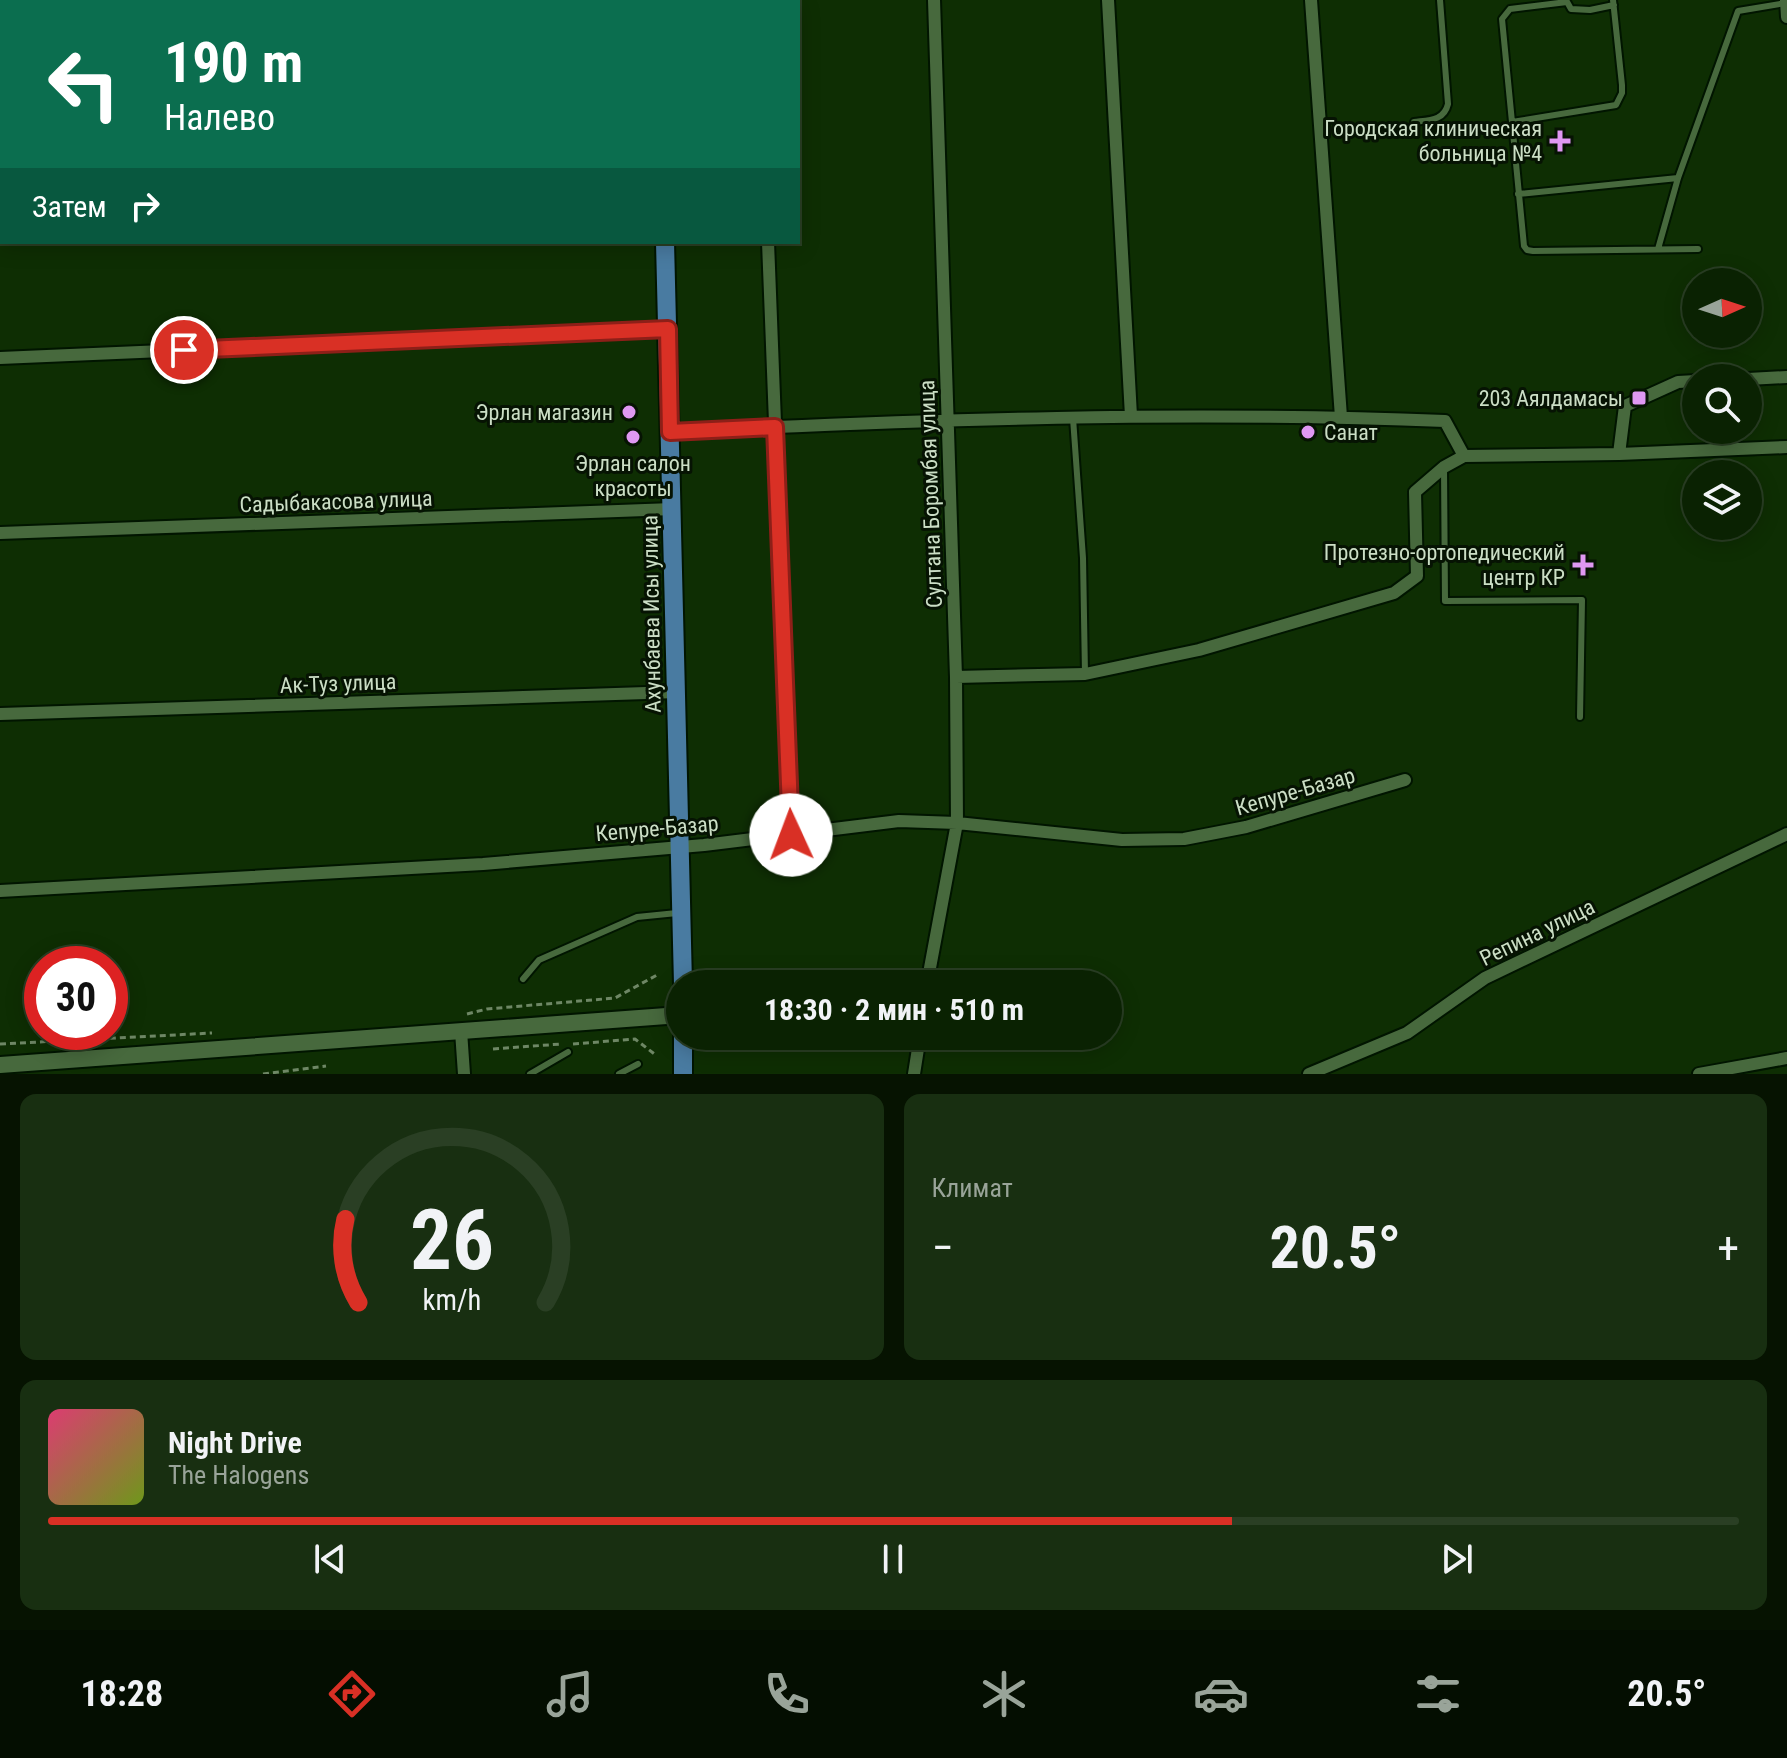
<!DOCTYPE html>
<html lang="ru">
<meta charset="utf-8">
<style>
:root{--surface:#0a2202;--page:#182f11;--text:#f1f3f6;--muted:#99a499;--line:#2a3f24;--accent:#d93025}
body{margin:0;font-family:"Roboto Condensed",sans-serif;background:var(--page);color:var(--text);height:100vh;display:flex;flex-direction:column;font-size:30px;white-space:nowrap}
*{box-sizing:border-box;margin:0}
p{font-size:26px;color:var(--muted)}
.icon{flex:none;width:44px;height:44px;fill:none;stroke:currentColor;stroke-width:2;stroke-linecap:round;stroke-linejoin:round}
.map{position:relative;height:1074px;overflow:hidden}
.panel{display:flex;flex-direction:column;gap:20px;padding:20px;background:#061301;flex:1}
.panel>*{flex:none}
.top-card{position:absolute;left:0px;top:0px;width:800px;height:244px;box-shadow:0 4px 20px #0003,0 0 0 2px var(--line);background:#0b6e4f;color:#fff;overflow:hidden}
.needle{width:52px;rotate:87deg}
.controls{position:absolute;left:1682px;top:268px;display:grid;gap:16px}
.controls a{display:grid;place-items:center;width:80px;height:80px;border-radius:50%;background:var(--surface);box-shadow:0 4px 20px #0003,0 0 0 2px var(--line);font-size:40px}
.speed{position:absolute;left:24px;top:946px;display:flex;gap:16px;font-size:40px;font-weight:700;text-align:center}
.speed>*{display:grid;place-content:center;width:104px;height:104px;border-radius:50%;background:var(--surface);box-shadow:0 4px 20px #0003,0 0 0 2px var(--line);line-height:1}
.speed .limit{border:12px solid #d22;background:#fff;color:#111}
.pin{position:absolute;display:grid;place-items:center;width:68px;height:68px;color:#fff;margin:-34px;border:4px solid #fff;border-radius:50%;box-shadow:0 2px 8px #0007}
.me{position:absolute;width:88px;margin:-44px;rotate:358deg;stroke-linejoin:round;filter:drop-shadow(0 0 6px #0008)}
.turn{display:flex;align-items:center;gap:28px;height:168px;padding:0 32px;font-size:36px}
.turn .icon{width:104px;height:104px;stroke-width:2.5}
.turn b{display:block;font-size:56px;line-height:68px}
.then{display:flex;align-items:center;height:76px;padding:0 32px;background:#0003;gap:16px;font-size:30px}
.big{font-size:60px;font-weight:700;line-height:1.1}
.panel .tile{flex:1;display:flex;flex-direction:column;justify-content:center;gap:12px;min-width:0;padding:0 28px;border-radius:16px;background:var(--page)}
.panel .dial{align-items:center;gap:0}
.dial svg{height:208px;overflow:visible;fill:none;stroke:var(--line);stroke-width:7;stroke-linecap:round;text-anchor:middle}
.dial text{fill:var(--text);stroke:none}
.song{display:flex;align-items:center;gap:24px}
.cover{width:96px;height:96px;border-radius:12px;background:linear-gradient(135deg,hsl(340 70% 55%),hsl(80 70% 35%))}
.played{height:8px;border-radius:4px;background:linear-gradient(90deg,var(--accent) 70%,var(--line) 70%)}
.keys{display:flex;justify-content:space-around;direction:ltr}
.heat{display:flex;justify-content:space-between;align-items:center;font-size:44px;direction:ltr}
.panel .tiles{flex:1;display:grid;gap:20px;grid-template-columns:1fr 1fr}
.tile:last-child{grid-column:span 2}
.trip{position:absolute;left:666px;top:970px;width:456px;height:80px;border-radius:40px;background:var(--surface);box-shadow:0 4px 20px #0003,0 0 0 2px var(--line);font-weight:700;line-height:80px;text-align:center}
.menu{display:flex;height:128px;justify-content:space-around;align-items:center;background:#040e01;color:var(--muted)}
.menu .icon{width:56px;height:56px}
.menu .selected{color:var(--accent)}
.menu b{font-size:36px;color:var(--text)}
.map>svg:first-child{display:block}
.lines{fill:none;stroke-linecap:round;stroke-linejoin:round}
.lane-casing{stroke:#011500;stroke-width:10}
.street-casing{stroke:#011500;stroke-width:16}
.secondary-casing{stroke:#011500;stroke-width:20}
.primary-casing{stroke:#011500;stroke-width:22}
.path{stroke:#6e8765;stroke-width:3;stroke-dasharray:6 4;stroke-linecap:butt}
.lane{stroke:#47693d;stroke-width:6}
.street{stroke:#47693d;stroke-width:12}
.secondary{stroke:#47693d;stroke-width:16}
.primary{stroke:#497ba1;stroke-width:18}
.route-casing{stroke:#8d1f18;stroke-width:20}
.route{stroke:#d93025;stroke-width:14}
.poi-dot{fill:#df98f2;stroke:#061303;stroke-width:3}
.labels{text-anchor:middle;stroke-width:6;stroke-linejoin:round;paint-order:stroke}
.poi-label{font-size:22px;fill:#cbdec5;stroke:#061303;text-anchor:end}
.street-label{font-size:22px;fill:#cbdec5;stroke:#061303}
</style>
<div class="map">
<svg width="1787" height="1074" viewBox="0 0 1787 1074">
<rect width="100%" height="100%" fill="#0e2e03"/>
<g class="lines">
<defs>
<path id="lane" d="M1566,0L1571,9L1590,10L1614,5
M1567,2L1510,9L1502,19L1524,246L1527,250L1533,251L1698,249
M1414,122C1429,120 1444,121 1448,104L1440,0
M1512,122L1616,105L1622,93V85L1613,0
M1518,194L1678,178
M1658,249L1678,178L1738,11L1786,3
M1073,418L1083,558L1085,674
M1444,467L1445,601L1582,600L1580,717
M523,979L539,960L637,917L677,913
M530,1074L568,1052
M619,1074L638,1064"/>
<path id="street" d="M758,0V2
M1108,0L1131,416
M1311,0L1341,417
M1786,0L1787,17
M0,187H2
M768,242L791,835
M0,358L668,329
M1748,379L1787,377
M1696,381L1678,382L1625,406L1619,454L1787,447
M670,432C928,419 1186,411 1445,421L1464,456L1619,454
M0,533L673,509
M956,677L1085,674L1199,650L1394,593L1417,576L1415,492L1444,467L1464,456
M0,714L677,692
M0,891L483,864L704,845L899,821L957,823L1122,840L1184,839L1246,827L1405,780
M927,984L957,823L956,677L934,0
M461,1031L464,1074
M914,1074L920,1036
M1309,1074L1407,1033L1485,978L1787,834
M1699,1074L1787,1058"/>
<path id="secondary" d="M0,1065L680,1015"/>
<path id="primary" d="M656,0V2
M665,242L683,984
M683,1074V1036"/>
</defs>
<use href="#lane" class="lane-casing"/>
<use href="#street" class="street-casing"/>
<use href="#secondary" class="secondary-casing"/>
<use href="#primary" class="primary-casing"/>
<path class="path" d="M467,1014L487,1009L615,998L657,975
M0,1044L212,1033
M573,1044L635,1039L657,1056
M493,1049L561,1044
M263,1074L326,1066"/>
<use href="#lane" class="lane"/>
<use href="#street" class="street"/>
<use href="#secondary" class="secondary"/>
<use href="#primary" class="primary"/>
</g>
<g class="lines">
<defs>
<path id="route" d="M184,350L668,329L670,432L775,427L791,835"/>
</defs>
<use href="#route" class="route-casing"/>
<use href="#route" class="route"/>
</g>
<g class="poi-dot">
<path d="M1556 129h8v8h8v8h-8v8h-8v-8h-8v-8h8z"/>
<rect x="1631" y="390" width="16" height="16" rx="4"/>
<circle cx="629" cy="412" r="8"/>
<circle cx="1308" cy="432" r="8"/>
<circle cx="633" cy="437" r="8"/>
<path d="M1579 553h8v8h8v8h-8v8h-8v-8h-8v-8h8z"/>
</g>
<g class="labels">
<g class="poi-label">
<text x="1542" y="136">Городская клиническая<tspan x="1542" dy="25">больница №4</tspan></text>
<text x="1623" y="406">203 Аялдамасы</text>
<text x="613" y="420">Эрлан магазин</text>
<text x="1324" y="440" text-anchor="start">Санат</text>
<text x="633" y="471" text-anchor="middle">Эрлан салон<tspan x="633" dy="25">красоты</tspan></text>
<text x="1565" y="560">Протезно-ортопедический<tspan x="1565" dy="25">центр КР</tspan></text>
</g>
<g class="street-label">
<text transform="translate(930 494) rotate(-92)" y="8">Султана Боромбая улица</text>
<text transform="translate(336 501) rotate(-2)" y="8">Садыбакасова улица</text>
<text transform="translate(651 614) rotate(-91)" y="8">Ахунбаева Исы улица</text>
<text transform="translate(338 683) rotate(-2)" y="8">Ак-Туз улица</text>
<text transform="translate(1295 791) rotate(-16)" y="8">Кепуре-Базар</text>
<text transform="translate(657 828) rotate(-5)" y="8">Кепуре-Базар</text>
<text transform="translate(1537 932) rotate(-26)" y="8">Репина улица</text>
</g>
</g>
</svg>
<div class="controls">
<a><svg class="needle" viewBox="-14 -14 28 28"><path d="M0-13l5 13h-10z" fill="#e53935"/><path d="M0 13l5-13h-10z" fill="#99a499"/></svg></a>
<a><svg class="icon" aria-label="search" viewBox="0 0 24 24"><circle cx="10" cy="10" r="6"/><path d="M15 15l6 6"/></svg></a>
<a><svg class="icon" aria-label="layers" viewBox="0 0 24 24"><path d="M12 4l9 5-9 5-9-5zM3 14l9 5 9-5"/></svg></a>
</div>
<div class="speed"><div class="limit">30</div></div>
<div class="pin" style="left:184px;top:350px;background:#d93025"><svg class="icon" aria-label="arrive" viewBox="0 0 24 24"><path d="M6 21V4h12l-3 4 3 4H6"/></svg></div>
<svg class="me" style="left:791px;top:835px" viewBox="-20 -20 40 40"><circle r="19" fill="#fff"/><path d="M0-13L10 11 0 6-10 11z" fill="#d93025"/></svg>
<div class="trip">18:30 · 2 мин · 510 m</div>
<div class="top-card">
<div class="turn"><svg class="icon" aria-label="left" viewBox="0 0 24 24"><path d="M17 20v-9H6M10 6l-5 5 5 5"/></svg><div><b>190 m</b>Налево</div></div>
<div class="then">Затем<svg class="icon" aria-label="right" viewBox="0 0 24 24"><path d="M7 20v-9h11M14 6l5 5-5 5"/></svg></div>
</div>
</div>
<section class="panel">
<div class="tiles">
<div class="tile dial"><svg viewBox="0 0 100 80">
<path d="M14 69A42 42 0 1 1 86 69"/>
<path d="M14 69A42 42 0 0 1 9 37" stroke="#d93025"/>
<text x="50" y="56" font-size="32" font-weight="700">26</text>
<text x="50" y="72" font-size="11">km/h</text>
</svg></div>
<div class="tile"><p>Климат</p>
<div class="heat"><a>−</a><b class="big">20.5°</b><a>+</a></div>
</div>
<div class="tile">
<div class="song"><i class="cover"></i><div><b>Night Drive</b><p>The Halogens</p></div></div>
<div class="played"></div>
<div class="keys"><svg class="icon" aria-label="previous" viewBox="0 0 24 24"><path d="M18 5L8 12l10 7zM5 5v14"/></svg><svg class="icon" aria-label="pause" viewBox="0 0 24 24"><path d="M8 5v14M16 5v14"/></svg><svg class="icon" aria-label="next" viewBox="0 0 24 24"><path d="M6 5l10 7-10 7zM19 5v14"/></svg></div>
</div>
</div>
</section>
<nav class="menu">
<b>18:28</b>
<svg class="icon selected" aria-label="directions" viewBox="0 0 24 24"><path d="M12 3l9 9-9 9-9-9zM9 14v-3h6M13 9l2 2-2 2"/></svg>
<svg class="icon" aria-label="music" viewBox="0 0 24 24"><path d="M9 18V5l10-2v13"/><circle cx="6" cy="18" r="3"/><circle cx="16" cy="16" r="3"/></svg>
<svg class="icon" aria-label="phone" viewBox="0 0 24 24"><path d="M5 4h4l2 5-3 2q2 4 5 5l2-3 5 2v4C11 20 4 13 5 4z"/></svg>
<svg class="icon" aria-label="climate" viewBox="0 0 24 24"><path d="M12 3v18M4 7l16 10M4 17L20 7"/></svg>
<svg class="icon" aria-label="car" viewBox="0 0 24 24"><path d="M5 17H2v-5l4-1 3-4h7l3 4 3 1v5h-3M9 17h6M6 11h13"/><circle cx="7" cy="17" r="2"/><circle cx="17" cy="17" r="2"/></svg>
<svg class="icon" aria-label="filters" viewBox="0 0 24 24"><path d="M4 7h16M4 17h16"/><circle cx="9" cy="7" r="2"/><circle cx="15" cy="17" r="2"/></svg>
<b>20.5°</b>
</nav>
